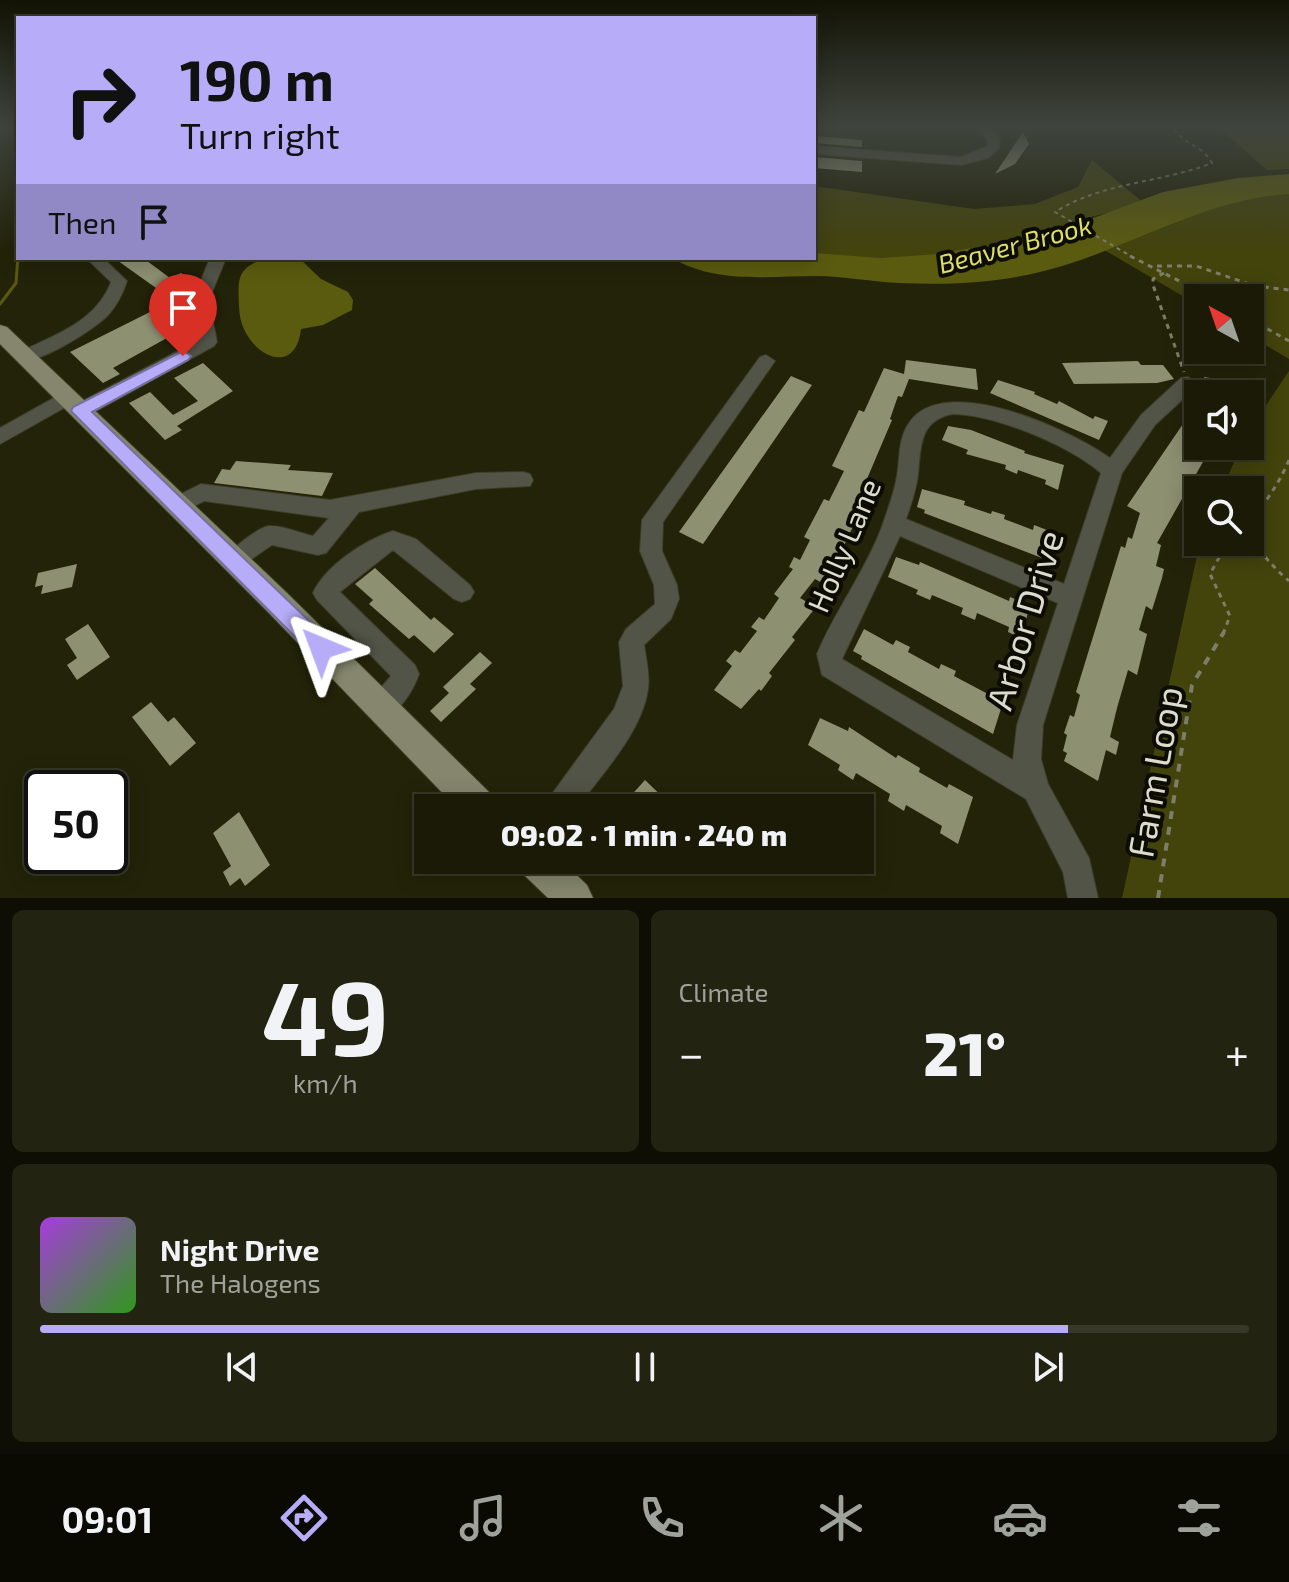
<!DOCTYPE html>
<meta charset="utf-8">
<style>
:root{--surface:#1a1a07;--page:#232311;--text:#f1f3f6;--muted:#9fa19b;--line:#383828;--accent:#b6acf8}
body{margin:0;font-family:"Exo 2",sans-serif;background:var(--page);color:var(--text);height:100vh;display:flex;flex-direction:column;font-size:30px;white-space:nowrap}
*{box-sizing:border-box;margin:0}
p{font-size:26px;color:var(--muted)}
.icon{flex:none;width:44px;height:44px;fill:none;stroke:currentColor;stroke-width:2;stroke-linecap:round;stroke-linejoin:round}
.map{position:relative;height:898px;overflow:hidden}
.details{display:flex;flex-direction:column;gap:12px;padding:12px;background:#0e0e04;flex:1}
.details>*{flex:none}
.banner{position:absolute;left:16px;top:16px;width:800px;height:244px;border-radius:0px;box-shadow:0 4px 20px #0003,0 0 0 2px var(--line);background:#b6acf8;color:#111;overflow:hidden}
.needle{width:52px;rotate:320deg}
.fabs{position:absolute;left:1184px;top:284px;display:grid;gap:16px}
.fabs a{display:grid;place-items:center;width:80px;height:80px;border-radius:0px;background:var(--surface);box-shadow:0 4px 20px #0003,0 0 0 2px var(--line);font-size:40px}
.speed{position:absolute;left:24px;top:770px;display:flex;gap:16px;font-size:40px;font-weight:700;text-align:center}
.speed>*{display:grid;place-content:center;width:104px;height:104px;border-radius:50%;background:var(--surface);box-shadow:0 4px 20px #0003,0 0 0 2px var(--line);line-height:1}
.speed .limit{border:4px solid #111;border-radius:12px;background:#fff;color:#111}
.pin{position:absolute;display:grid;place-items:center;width:68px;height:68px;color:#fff;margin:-82px -34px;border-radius:50% 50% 50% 0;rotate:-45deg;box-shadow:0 0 8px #0007}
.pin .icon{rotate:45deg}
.me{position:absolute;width:88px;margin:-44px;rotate:316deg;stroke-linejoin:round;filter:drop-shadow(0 0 6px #0008)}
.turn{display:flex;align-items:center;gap:28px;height:168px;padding:0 32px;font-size:36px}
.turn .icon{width:104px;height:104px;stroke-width:2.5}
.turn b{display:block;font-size:56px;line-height:68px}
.then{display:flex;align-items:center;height:76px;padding:0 32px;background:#0003;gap:16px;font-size:30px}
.big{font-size:60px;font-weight:800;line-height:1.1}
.details .widget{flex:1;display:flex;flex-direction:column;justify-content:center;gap:12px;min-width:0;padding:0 28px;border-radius:12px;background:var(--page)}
.details .dial{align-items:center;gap:0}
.dial b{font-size:104px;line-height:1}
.song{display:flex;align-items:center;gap:24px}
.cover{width:96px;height:96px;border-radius:12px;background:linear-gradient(135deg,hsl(280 70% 55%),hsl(110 70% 35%))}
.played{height:8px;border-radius:4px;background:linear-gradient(90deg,var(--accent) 85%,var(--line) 85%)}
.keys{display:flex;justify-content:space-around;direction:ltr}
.heat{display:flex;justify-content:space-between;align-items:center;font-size:44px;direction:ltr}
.details .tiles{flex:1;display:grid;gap:12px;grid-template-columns:1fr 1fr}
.widget:last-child{grid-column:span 2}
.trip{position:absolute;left:414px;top:794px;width:460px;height:80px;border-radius:0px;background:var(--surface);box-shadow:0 4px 20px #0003,0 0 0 2px var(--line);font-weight:800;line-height:80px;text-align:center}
.dock{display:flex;height:128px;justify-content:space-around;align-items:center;background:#0a0a03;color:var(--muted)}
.dock .icon{width:56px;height:56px}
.dock .current{color:var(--accent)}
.dock b{font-size:36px;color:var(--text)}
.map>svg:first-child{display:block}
.green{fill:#43430c}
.water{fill:#5b5b0f}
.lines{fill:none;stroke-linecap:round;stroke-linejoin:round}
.stream{stroke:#5b5b0f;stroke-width:3}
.building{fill:#8e9072}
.minor-casing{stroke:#3d3d24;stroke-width:2}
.major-casing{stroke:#3d3d24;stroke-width:2}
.path-far2{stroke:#7d7e69;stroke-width:2;stroke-dasharray:4 4;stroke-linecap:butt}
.path-far1{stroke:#7d7e69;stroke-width:3;stroke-dasharray:5 5;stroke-linecap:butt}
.path{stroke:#7d7e69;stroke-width:4;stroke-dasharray:8 8;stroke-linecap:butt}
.minor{fill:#535448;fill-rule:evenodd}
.major{fill:#85866d;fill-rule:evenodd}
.route{fill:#b6acf8;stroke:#7670a1;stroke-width:2}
.labels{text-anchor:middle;stroke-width:8;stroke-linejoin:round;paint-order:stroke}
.far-water-label{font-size:26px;font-style:italic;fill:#dedf64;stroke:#0c0c03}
.street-label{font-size:30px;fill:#dbdccd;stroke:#0c0c03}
.near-street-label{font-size:36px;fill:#dbdccd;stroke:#0c0c03}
</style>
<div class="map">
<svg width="1289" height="898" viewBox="0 0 1289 898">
<rect width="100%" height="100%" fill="#232309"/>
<path class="green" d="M1217,126H1289V169L1267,170Z
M1092,160L1145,204L1078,220L970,258L855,266L814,258V186L974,209L1035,204L1078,187Z
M1278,182L1289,194V359L1250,336V298H1198V305L1072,231Z
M1289,371V898H1122L1200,542H1250V490H1222L1241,446H1250V429Z"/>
<path class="water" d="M1289,174V194C1202,199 1124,252 1040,272C995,283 946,285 900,283C872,282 844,276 815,276C767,276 716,284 672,258H814V253L880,258L939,254L1056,232L1163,192L1238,178Z
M266,258H299L321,279L348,292L353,300L352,310L323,325L301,329C295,383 239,351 239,306C238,279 236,268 266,258Z"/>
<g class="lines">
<path class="stream" d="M0,304L16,283L18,256"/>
</g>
<path class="building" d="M1023,132L1029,144L1015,164L995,174Z
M817,136L862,140V147L816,143Z
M814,157L862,161V172L814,168Z
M114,258H143L170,278L181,273L191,280L163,293Z
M160,307L182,323L178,325L183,329L113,368L120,374L103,383L70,352Z
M906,360L976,369L978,390L909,379L902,397L898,396L890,419L892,420L861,493L858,510L860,511L826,585L815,579L800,598L816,607L792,637L795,640L769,673L772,676L761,691L759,689L741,709L714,690L732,666L726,661L735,650L740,653L757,631L751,627L759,617L764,620L779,598L774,594L793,569L789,567L794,557L800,560L810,540L804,537L824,499L829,501L844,471L832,466L859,410L864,412L884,368L904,374Z
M1138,361L1141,365H1163L1174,379L1157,383L1074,384L1062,363Z
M203,363L233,391L177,426L182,430L165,440L129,403L150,392L173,415L198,401L174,378Z
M791,376L812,385L703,544L679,532Z
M1204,377L1228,381L1233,394H1210Z
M998,380L1035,392L1034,394L1057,404L1059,401L1093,419L1095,416L1108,421L1099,440L990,393Z
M1198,402V446H1212L1157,543L1161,545L1156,566L1164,569L1162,578L1152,610L1146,606L1139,630L1147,634L1137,675L1128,670L1117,708L1110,737L1119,742L1116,755L1106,750L1098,781L1064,761L1067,753L1063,751L1067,735L1064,733L1070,715L1074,717L1080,695L1076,692L1121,546L1125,548L1128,537L1132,539L1140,513L1127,506Z
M948,426L971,430L1025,451L1024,453L1064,465L1058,490L1045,484L1046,480L1018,470L1017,474L1005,469L1006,465L966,454L968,450L942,440Z
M236,461L291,465L288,470L333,473L322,496L214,483L222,469L230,470Z
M922,489L965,501L964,505L991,514L992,511L1005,515L1004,519L1033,530L1034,525L1047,530L1042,558L924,513L925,510L917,507Z
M896,557L919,565L920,562L1009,601L1010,597L1030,605L1021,638L1008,632L1009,627L977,613L975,620L961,614L963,608L932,595L930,600L916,594L918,590L888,577Z
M77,564L72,587L41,594L43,585L35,587L38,573Z
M375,568L431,620L434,617L454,634L434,653L414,635L409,639L369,604L373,600L355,584Z
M88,624L110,657L77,680L67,665L77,658L65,639Z
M864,629L893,645L896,640L910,647L908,652L939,669L941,664L956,671L954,676L988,694L990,688L1005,696L993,734L861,659L862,656L853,651Z
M480,652L492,663L470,684L476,689L441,722L430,711L449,693L443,687Z
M151,702L168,722L174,717L196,743L170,766L132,717Z
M820,718L848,731L849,727L896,758L898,755L920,768L919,772L947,788L949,784L973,797L958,844L940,833L942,826L906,805L904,811L888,801L890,794L856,773L853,780L838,770L840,765L808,745Z
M645,780L674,808H635L627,800Z
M239,812L270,865L245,886L240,878L230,886L223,872L231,866L213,833Z"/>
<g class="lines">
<defs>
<path id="minor" d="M975,126H988L1000,139L999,148L988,158L961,165L814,154V146L961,157L987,146L988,140Z
M86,258H103L127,281C123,293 118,304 109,314C96,329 36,366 17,361L14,357L17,353C53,336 96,322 111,282Z
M210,258H226L209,300L217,342L214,346L87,416H73L70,411L73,406L199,340L193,300Z
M766,355L775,361L663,522L662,551L677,585L679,599L671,619L644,645C646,659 650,674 648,689C642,732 602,774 577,808H545L549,798L614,709L623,686L619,642L626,629L655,604L654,585L640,551L642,520L760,357Z
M1188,377L1197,383L1195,388L1155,425L1122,473L1043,725L1041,759L1048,784L1089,858L1098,898H1068L1063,872L1026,799L822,675L817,654C835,611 864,573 881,529C887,512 894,494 897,476C900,458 898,439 909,423C944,371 1071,430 1110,458L1141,415L1181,378ZM953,414C996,415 1068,445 1101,473L1064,584L906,519C911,505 916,490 918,475C921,447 919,420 953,414ZM900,536L1058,603L1017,725L1013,760L842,659Z
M66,391L73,393L75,398L73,403L0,444V428Z
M523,472L530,474L533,480L530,486L476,489L359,512L326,553L318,555L272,545L234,571L226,568L223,561C227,552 258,527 269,526C282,525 300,533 313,536L329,518L204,501L177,515L169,512L166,506L169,500L201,484L330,500L476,473Z
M393,531L416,539L470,585L474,592L470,599L462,602L454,599L393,550L340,592L415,665L419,674C413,692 398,714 380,721L371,717L367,708L371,699L391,676L317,600L313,593C326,565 365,540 393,531Z"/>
<path id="major" d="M0,325L7,327L286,592L493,796L498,808H457L266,610L0,344Z
M517,860H561L587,885L593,898H548L522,873Z"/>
</defs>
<use href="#minor" class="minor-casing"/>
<use href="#major" class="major-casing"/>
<path class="path-far2" d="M1134,258L1055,212C1102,182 1161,183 1212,163C1203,145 1181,144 1172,126"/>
<path class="path-far1" d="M1130,256L1213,298
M1157,266H1196L1255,286L1289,290
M1164,273L1153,279V285L1184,372
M1250,319L1289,341
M1289,460C1264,521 1222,521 1289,581
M1223,634L1230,616L1210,574L1221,554L1245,542"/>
<path class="path" d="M1158,898L1192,685L1224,632"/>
<use href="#minor" class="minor"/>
<use href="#major" class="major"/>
</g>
<linearGradient id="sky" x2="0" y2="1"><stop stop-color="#131305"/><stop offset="0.5" stop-color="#3f453e"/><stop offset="1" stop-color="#3f453e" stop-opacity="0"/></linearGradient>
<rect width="1289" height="251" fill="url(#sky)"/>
<path class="route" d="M183,351L191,356L188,360L92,412L329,640L332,648L329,655L321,658L313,655L71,411L73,407Z"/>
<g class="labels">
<g class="far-water-label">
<text transform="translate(1015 245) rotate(-15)" y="9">Beaver Brook</text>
</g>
<g class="street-label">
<text transform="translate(845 546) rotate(-67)" y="10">Holly Lane</text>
</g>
<g class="near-street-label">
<text transform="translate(1025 620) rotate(-73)" y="13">Arbor Drive</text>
<text transform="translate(1155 772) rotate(-80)" y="13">Farm Loop</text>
</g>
</g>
</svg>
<div class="fabs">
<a><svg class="needle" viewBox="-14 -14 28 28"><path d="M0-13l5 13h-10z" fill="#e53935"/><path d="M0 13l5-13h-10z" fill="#9fa19b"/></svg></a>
<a><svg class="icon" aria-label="sound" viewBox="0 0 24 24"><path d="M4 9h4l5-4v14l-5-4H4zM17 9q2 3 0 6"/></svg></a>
<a><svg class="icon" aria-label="search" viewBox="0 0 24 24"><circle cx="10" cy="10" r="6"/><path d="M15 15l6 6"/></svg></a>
</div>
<div class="speed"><div class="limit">50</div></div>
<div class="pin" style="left:183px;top:356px;background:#d93025"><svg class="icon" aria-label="arrive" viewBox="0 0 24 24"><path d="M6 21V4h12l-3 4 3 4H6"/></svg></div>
<svg class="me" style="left:321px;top:648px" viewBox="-20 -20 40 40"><path d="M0-17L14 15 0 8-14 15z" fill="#b6acf8" stroke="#fff" stroke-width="4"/></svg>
<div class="trip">09:02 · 1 min · 240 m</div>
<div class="banner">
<div class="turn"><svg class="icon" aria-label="right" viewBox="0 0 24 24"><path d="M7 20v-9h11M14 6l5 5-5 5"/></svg><div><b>190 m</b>Turn right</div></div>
<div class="then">Then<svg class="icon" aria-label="arrive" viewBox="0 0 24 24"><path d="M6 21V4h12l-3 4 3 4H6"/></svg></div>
</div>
</div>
<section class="details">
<div class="tiles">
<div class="widget dial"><b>49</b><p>km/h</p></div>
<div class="widget"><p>Climate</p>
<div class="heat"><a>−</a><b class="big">21°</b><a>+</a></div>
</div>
<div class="widget">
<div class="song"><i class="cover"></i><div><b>Night Drive</b><p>The Halogens</p></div></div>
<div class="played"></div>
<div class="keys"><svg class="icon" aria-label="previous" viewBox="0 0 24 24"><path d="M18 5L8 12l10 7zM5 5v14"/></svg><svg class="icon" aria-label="pause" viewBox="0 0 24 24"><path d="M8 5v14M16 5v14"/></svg><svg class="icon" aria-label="next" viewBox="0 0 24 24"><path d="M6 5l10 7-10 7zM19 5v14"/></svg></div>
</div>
</div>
</section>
<nav class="dock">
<b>09:01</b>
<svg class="icon current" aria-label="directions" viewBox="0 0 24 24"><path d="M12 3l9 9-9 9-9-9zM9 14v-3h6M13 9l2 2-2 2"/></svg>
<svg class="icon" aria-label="music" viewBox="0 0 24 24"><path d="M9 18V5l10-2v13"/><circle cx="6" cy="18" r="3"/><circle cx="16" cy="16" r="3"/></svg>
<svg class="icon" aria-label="phone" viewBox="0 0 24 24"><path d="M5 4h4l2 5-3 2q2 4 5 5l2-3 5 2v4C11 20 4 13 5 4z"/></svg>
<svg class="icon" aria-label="climate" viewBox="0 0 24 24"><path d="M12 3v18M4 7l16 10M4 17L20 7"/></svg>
<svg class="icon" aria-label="car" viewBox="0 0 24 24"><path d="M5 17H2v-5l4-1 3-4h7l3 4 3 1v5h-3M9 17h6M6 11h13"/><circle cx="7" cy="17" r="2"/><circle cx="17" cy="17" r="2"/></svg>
<svg class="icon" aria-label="filters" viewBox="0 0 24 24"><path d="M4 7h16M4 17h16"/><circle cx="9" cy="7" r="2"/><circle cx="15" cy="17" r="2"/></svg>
</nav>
